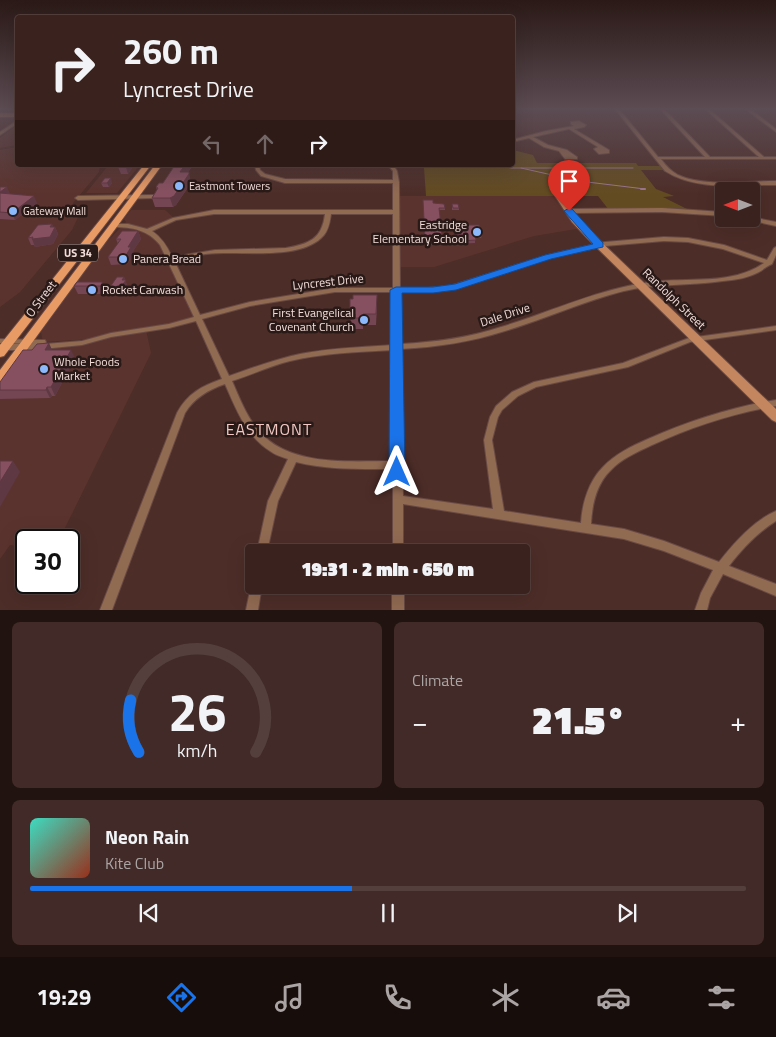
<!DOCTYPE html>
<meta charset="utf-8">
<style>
:root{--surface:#3a221e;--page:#412a27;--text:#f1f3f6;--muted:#aba4a4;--line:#543f3c;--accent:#1a73e8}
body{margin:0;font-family:"Titillium Web",sans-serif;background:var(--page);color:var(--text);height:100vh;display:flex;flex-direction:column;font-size:19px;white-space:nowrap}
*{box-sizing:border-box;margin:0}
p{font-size:16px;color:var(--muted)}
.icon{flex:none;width:28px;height:28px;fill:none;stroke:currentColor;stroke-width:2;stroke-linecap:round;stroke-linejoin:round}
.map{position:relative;height:610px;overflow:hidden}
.drawer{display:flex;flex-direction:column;gap:12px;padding:12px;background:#201310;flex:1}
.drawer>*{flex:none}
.banner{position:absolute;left:15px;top:15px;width:500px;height:152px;border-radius:5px;box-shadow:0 5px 20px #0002,0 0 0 1px var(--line);background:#3a221e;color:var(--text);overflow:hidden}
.needle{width:32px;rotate:270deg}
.buttons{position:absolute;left:715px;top:182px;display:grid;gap:10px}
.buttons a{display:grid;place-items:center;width:45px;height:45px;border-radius:5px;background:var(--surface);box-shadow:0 5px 20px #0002,0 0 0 1px var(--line);font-size:25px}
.speed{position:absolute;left:15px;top:529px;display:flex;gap:10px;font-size:25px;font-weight:700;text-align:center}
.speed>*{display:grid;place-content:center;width:65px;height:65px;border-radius:50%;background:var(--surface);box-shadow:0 5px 20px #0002,0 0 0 1px var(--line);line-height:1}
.speed .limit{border:2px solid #111;border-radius:8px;background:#fff;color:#111}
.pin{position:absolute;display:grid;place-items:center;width:42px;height:42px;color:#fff;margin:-51px -21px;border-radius:50% 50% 50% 0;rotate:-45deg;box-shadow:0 0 5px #0007}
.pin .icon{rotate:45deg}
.me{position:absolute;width:55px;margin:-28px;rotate:0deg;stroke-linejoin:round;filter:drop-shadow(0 0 4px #0008)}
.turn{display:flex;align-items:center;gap:18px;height:105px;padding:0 25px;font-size:22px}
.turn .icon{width:65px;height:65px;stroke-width:2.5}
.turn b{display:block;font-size:35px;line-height:42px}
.lanes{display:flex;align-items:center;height:48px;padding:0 25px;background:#0003;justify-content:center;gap:25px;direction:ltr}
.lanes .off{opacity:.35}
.big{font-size:38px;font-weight:800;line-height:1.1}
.drawer .tile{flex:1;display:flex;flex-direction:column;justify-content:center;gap:8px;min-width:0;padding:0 18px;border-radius:8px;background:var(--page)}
.drawer .dial{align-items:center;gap:0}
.dial svg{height:130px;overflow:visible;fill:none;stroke:var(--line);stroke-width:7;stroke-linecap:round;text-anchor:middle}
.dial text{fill:var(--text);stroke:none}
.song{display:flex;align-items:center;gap:15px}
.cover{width:60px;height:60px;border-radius:8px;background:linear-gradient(135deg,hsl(170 70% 55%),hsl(10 70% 35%))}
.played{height:5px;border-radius:2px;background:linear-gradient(90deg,var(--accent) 45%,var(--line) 45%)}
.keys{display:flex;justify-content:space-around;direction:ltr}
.heat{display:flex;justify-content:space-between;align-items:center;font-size:28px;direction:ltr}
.drawer .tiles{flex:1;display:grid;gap:12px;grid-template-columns:1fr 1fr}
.tile:last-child{grid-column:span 2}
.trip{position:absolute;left:245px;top:544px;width:285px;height:50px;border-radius:5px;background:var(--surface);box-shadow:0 5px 20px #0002,0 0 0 1px var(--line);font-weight:800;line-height:50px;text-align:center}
.menu{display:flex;height:80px;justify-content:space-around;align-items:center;background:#170e0c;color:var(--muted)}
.menu .icon{width:35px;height:35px}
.menu .active{color:var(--accent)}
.menu b{font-size:22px;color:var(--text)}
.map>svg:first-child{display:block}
.built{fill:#5b332e}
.green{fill:#634b21}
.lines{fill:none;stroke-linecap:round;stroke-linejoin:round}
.stream-far1{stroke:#9c768d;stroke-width:1}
.stream{stroke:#9c768d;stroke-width:2}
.street-casing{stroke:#684944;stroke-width:2}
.secondary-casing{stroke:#684944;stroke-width:2}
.primary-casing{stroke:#684944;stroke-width:2}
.street{fill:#916a52;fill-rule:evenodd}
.secondary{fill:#c3865e;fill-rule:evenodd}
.primary{fill:#e99b66;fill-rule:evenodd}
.wall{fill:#744553}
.shaded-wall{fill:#5e3843}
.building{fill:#875060;stroke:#5e3843}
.route{fill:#1a73e8;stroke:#114b97}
.poi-dot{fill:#8cb9fc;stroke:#291a18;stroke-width:2}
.labels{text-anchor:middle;stroke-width:5;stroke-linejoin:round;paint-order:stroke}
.far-poi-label{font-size:11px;fill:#f3ddda;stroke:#291a18;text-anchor:start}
.shield{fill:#291a18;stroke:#b6a2a0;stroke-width:1}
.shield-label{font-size:11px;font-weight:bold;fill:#f3ddda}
.poi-label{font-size:12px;fill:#f3ddda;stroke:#291a18;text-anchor:start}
.street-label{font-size:12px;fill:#f3ddda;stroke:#291a18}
.near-neighbourhood-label{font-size:16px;letter-spacing:1px;fill:#f3c8c2;stroke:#291a18}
</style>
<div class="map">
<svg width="776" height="610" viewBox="0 0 776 610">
<rect width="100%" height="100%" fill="#4d2d28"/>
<path class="built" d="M17,125V145L0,148V138Z
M17,147L18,165H100L99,172L73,203L79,215L72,230L20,292L0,307V150Z
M106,165H140L117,193H86L107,167Z
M396,196H559L582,228L534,236L434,267H396Z
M131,210H165L175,219L148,230L156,236L198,318L146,330L151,353L59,540H26V547L10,545L0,559V392L38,347L75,344L91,339L43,342L41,332L103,246L126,222L124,219Z"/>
<path class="green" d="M513,150L533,155L537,163H636L638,166H664L667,170H641L656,189L674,196L663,197L691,211L609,210L598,196H426L424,168L419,165H512Z"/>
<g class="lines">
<path class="stream-far1" d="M492,165L512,168H633
M521,168L579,181L645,189"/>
<path class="stream" d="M641,189H645"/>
<defs>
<path id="street" d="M615,109H619L658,157H705L660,109H664L710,157H759L705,109H709L764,157H776V159H661C666,166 671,171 678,175C703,187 748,181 776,181V185C739,184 698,192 665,171Z
M745,109H750L776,129V132Z
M18,120V123L0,135V132Z
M579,121L586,125L584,127L574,129L609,150V153L599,154L594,149L598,147L569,129L533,137L548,145L567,150L577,157V159H565L559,151L544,147L529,138L512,142V140L546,131L574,126L571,124V122Z
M512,122L514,123V125L512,126Z
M255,165H259L260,170L265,174L285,179L393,180V171L388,165H393L397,171L399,182L400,288H427L450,286L548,255L605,242L664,237L688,238L724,245L767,260L774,248L776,247V255L772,264C767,266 764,269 759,272C748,278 735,280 723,281C690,286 657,283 624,291C584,301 545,319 505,331C471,342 437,347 401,349L403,496L493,509L484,440L490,417L496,406L512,392L534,382L623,363L689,338L776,326V330L690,342L628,367L536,387L518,396L502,410L498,417L492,440L504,511L581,523C582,503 589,481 603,467C615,454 632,446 648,439C689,421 732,407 776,400V406C733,413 691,427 652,445C637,452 621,459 610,471C596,485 592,505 591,524L624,529L664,541L719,562C734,543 753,521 776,511V521C757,533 742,549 729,566L776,584V596L723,574L710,598L707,610H695L701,593L713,570L664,551L624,539L403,504V552H393V469C360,469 328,470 296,462L278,501L267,552H257L268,501L288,459C282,457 275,455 270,451C246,436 236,409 225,384C208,390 194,398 185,413L112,610H100L177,413C188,393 202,386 222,379L196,321L169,328L111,337L82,345L33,350H0V344H35L0,343V339L42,340H45L46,342L45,344L82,341L111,333L169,324L194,317L160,245C148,230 132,227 114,227L112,226V224H128L147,229L173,218L214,210H393V183H285L261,176L256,170ZM214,214H325C322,239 309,244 286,248L215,250L172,257C167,246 162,238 152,231L176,220ZM331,214H393V288H335L250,302L200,315L174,260C190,256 207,253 223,253C251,252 304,259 324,235C329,229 330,221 331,214ZM664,241L688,242L723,249L764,263C731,286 687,277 650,282C598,289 551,312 501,327C468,338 435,342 401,344L400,292H427L451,290L550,258L605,246ZM335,292H393V345C362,347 331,348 300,354C276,359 252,368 229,376L202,319L250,306ZM393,350V461C352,461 290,467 260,432C247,418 240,399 232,381C251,375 270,366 290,361C324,353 359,352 393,350Z
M155,195L157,196V198L78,200L75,198L78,196Z
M662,208L724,212V216L662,212L569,213L566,211L569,209Z
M751,217L776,222V226L749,220L748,219H751Z
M254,580V585H262L258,610H246L252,581Z
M392,585H404V610H392Z"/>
<path id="secondary" d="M0,113H18V117H0Z
M556,194H562L578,218L594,235L776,409V422L772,420L588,239L572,222L555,196Z"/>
<path id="primary" d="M144,165H151L4,356L0,357V345Z
M155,165H162L4,381L0,382V370Z"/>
</defs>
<use href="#street" class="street-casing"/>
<use href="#secondary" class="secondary-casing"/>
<use href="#primary" class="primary-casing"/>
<use href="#street" class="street"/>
<use href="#secondary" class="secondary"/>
<use href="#primary" class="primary"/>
</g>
<path class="wall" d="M134,165L128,174H121L118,167Z
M175,165H201L199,168H191L188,172L191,183L176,205L173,207H155L152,198L157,190L156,187L163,183Z
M101,183H112L109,187H103Z
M0,187L9,194L37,203L15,220L0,219Z
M433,203L445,208V210H439L442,236H456V228L482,236L481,238H475V243L428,245V239H425L424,226H420V219H424Z
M452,204L459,208V210H452Z
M52,224L53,227H55L58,234L53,244L35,247L34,245H31L28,238Z
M138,231L141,239L133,251L134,255L127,264L111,265L108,257L118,244L116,239Z
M124,277L128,288L124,295H113L110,287Z
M102,282L104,290V294H78L74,286Z
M377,306L376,325H363V329H355V325L351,324L350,313Z
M53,350L75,358L55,396H52L50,398L0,399V382Z"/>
<path class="shaded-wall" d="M127,165H134L128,174L126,167Z
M185,165H190L191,168L182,181L180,172Z
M189,172L191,183L176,205L173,207L170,198Z
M111,178L112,183L109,187L107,183Z
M7,187L10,194L0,199V192Z
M34,196L37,203L15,220L12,213Z
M52,224L54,229L55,227L58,234L53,244L35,247L32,239L50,227Z
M138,231L141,239L133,251L134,255L127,264L125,257L128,247Z
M124,277L128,288L124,295L121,287L122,280Z
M102,282L104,290V294L102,286Z
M49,343L53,352L45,350Z
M71,350L75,358L55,396L51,387Z
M47,387L52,396L50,398L46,390Z
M13,461L20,472L0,507V482Z"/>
<path class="building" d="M120,165H127L126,167H118Z
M175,165H185L180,172H189V174L174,196L170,198H152L158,188L156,187L159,183H163Z
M105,178H111L107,183H101Z
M0,187H7L0,192Z
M0,193L34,196L12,213L0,212Z
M423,200H433V203L444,204L445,208H439L442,236H457L456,228H464V225H479L482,236H475L476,240L428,243V237H425L424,224H420V219H424Z
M452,204H458L459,208H453Z
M52,224L50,227H55L50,237L32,239L33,237L28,238L38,225Z
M122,231H138L128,247H131L125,257H108L121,239H116Z
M117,277H124L122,280H126L121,287H110Z
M77,282H102V286H74Z
M353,295H377L376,314H363L362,318H355V314L350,313V299H353Z
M49,343L45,350H71L51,387H47L46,390H0V382L23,350H32L37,344Z
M0,461H13L0,482Z"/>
<linearGradient id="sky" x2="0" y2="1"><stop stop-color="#2a1916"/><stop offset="0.56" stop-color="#5c4c53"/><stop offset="1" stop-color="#5c4c53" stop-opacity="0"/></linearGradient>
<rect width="776" height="194" fill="url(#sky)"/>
<path class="route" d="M569,208L572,209L603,243V247L551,259L456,290L433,293H402L405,472L403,477L397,479L392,477L389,472L390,290L396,287H433L455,284L545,255L593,244L564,211Z"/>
<g class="poi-dot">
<circle cx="179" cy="186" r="5"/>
<circle cx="13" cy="211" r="5"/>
<circle cx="477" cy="232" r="5"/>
<circle cx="123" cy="259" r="5"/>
<circle cx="92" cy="290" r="5"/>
<circle cx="364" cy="320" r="5"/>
<circle cx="44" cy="369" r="5"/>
</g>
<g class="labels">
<g class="far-poi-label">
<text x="189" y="190">Eastmont Towers</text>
<text x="23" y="215">Gateway Mall</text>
</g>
<rect class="shield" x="58" y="244.5" width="40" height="17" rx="4"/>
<g class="shield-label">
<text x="78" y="257">US 34</text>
</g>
<g class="poi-label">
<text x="467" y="229" text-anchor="end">Eastridge<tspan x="467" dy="14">Elementary School</tspan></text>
<text x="133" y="263">Panera Bread</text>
<text x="102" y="294">Rocket Carwash</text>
<text x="354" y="317" text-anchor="end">First Evangelical<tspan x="354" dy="14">Covenant Church</tspan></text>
<text x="54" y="366">Whole Foods<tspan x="54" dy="14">Market</tspan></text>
</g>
<g class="street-label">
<text transform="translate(328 282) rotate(-6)" y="4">Lyncrest Drive</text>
<text transform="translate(41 299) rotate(-53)" y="4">O Street</text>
<text transform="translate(674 299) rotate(44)" y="4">Randolph Street</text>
<text transform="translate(505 315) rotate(-18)" y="4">Dale Drive</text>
</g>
<g class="near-neighbourhood-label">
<text x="269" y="435">EASTMONT</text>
</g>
</g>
</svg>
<div class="buttons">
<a><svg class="needle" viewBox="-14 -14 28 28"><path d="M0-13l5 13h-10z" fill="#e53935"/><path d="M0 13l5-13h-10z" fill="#aba4a4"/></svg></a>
</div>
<div class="speed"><div class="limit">30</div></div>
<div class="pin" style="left:569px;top:211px;background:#d93025"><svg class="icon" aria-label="arrive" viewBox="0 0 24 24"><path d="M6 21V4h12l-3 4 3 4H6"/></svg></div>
<svg class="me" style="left:397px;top:472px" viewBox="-20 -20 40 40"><path d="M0-17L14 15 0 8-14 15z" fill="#1a73e8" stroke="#fff" stroke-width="4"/></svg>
<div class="trip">19:31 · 2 min · 650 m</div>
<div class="banner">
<div class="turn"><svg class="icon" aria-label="right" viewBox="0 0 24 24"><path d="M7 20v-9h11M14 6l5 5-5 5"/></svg><div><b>260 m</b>Lyncrest Drive</div></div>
<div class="lanes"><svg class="icon off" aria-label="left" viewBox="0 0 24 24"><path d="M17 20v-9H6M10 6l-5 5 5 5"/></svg><svg class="icon off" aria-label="ahead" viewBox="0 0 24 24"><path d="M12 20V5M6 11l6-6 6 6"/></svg><svg class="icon" aria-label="right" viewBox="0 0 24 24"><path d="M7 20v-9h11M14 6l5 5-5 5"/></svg></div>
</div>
</div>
<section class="drawer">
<div class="tiles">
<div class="tile dial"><svg viewBox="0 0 100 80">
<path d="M14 69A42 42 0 1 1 86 69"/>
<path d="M14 69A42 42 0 0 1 9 37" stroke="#1a73e8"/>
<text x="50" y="56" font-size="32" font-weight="700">26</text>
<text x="50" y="72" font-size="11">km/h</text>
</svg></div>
<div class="tile"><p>Climate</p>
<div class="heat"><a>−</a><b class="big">21.5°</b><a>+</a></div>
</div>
<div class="tile">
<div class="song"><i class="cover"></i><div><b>Neon Rain</b><p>Kite Club</p></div></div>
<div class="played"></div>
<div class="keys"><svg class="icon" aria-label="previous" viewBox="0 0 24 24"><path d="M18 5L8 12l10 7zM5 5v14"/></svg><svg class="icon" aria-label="pause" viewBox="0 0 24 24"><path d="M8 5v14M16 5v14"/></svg><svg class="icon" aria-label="next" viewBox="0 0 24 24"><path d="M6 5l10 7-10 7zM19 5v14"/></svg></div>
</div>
</div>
</section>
<nav class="menu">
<b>19:29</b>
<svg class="icon active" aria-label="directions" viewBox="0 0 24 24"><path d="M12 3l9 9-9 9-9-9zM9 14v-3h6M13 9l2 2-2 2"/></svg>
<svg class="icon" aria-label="music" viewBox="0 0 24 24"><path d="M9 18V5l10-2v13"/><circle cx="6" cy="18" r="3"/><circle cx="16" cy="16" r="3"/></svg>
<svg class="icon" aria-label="phone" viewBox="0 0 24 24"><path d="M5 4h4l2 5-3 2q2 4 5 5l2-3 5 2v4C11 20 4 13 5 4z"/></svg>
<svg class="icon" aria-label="climate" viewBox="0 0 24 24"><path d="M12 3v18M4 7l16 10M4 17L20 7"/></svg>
<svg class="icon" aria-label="car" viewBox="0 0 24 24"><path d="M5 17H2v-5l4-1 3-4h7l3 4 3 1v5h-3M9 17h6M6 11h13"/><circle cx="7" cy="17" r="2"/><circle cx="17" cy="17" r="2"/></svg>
<svg class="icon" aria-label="filters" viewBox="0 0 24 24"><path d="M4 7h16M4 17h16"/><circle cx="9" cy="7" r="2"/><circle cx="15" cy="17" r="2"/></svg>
</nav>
